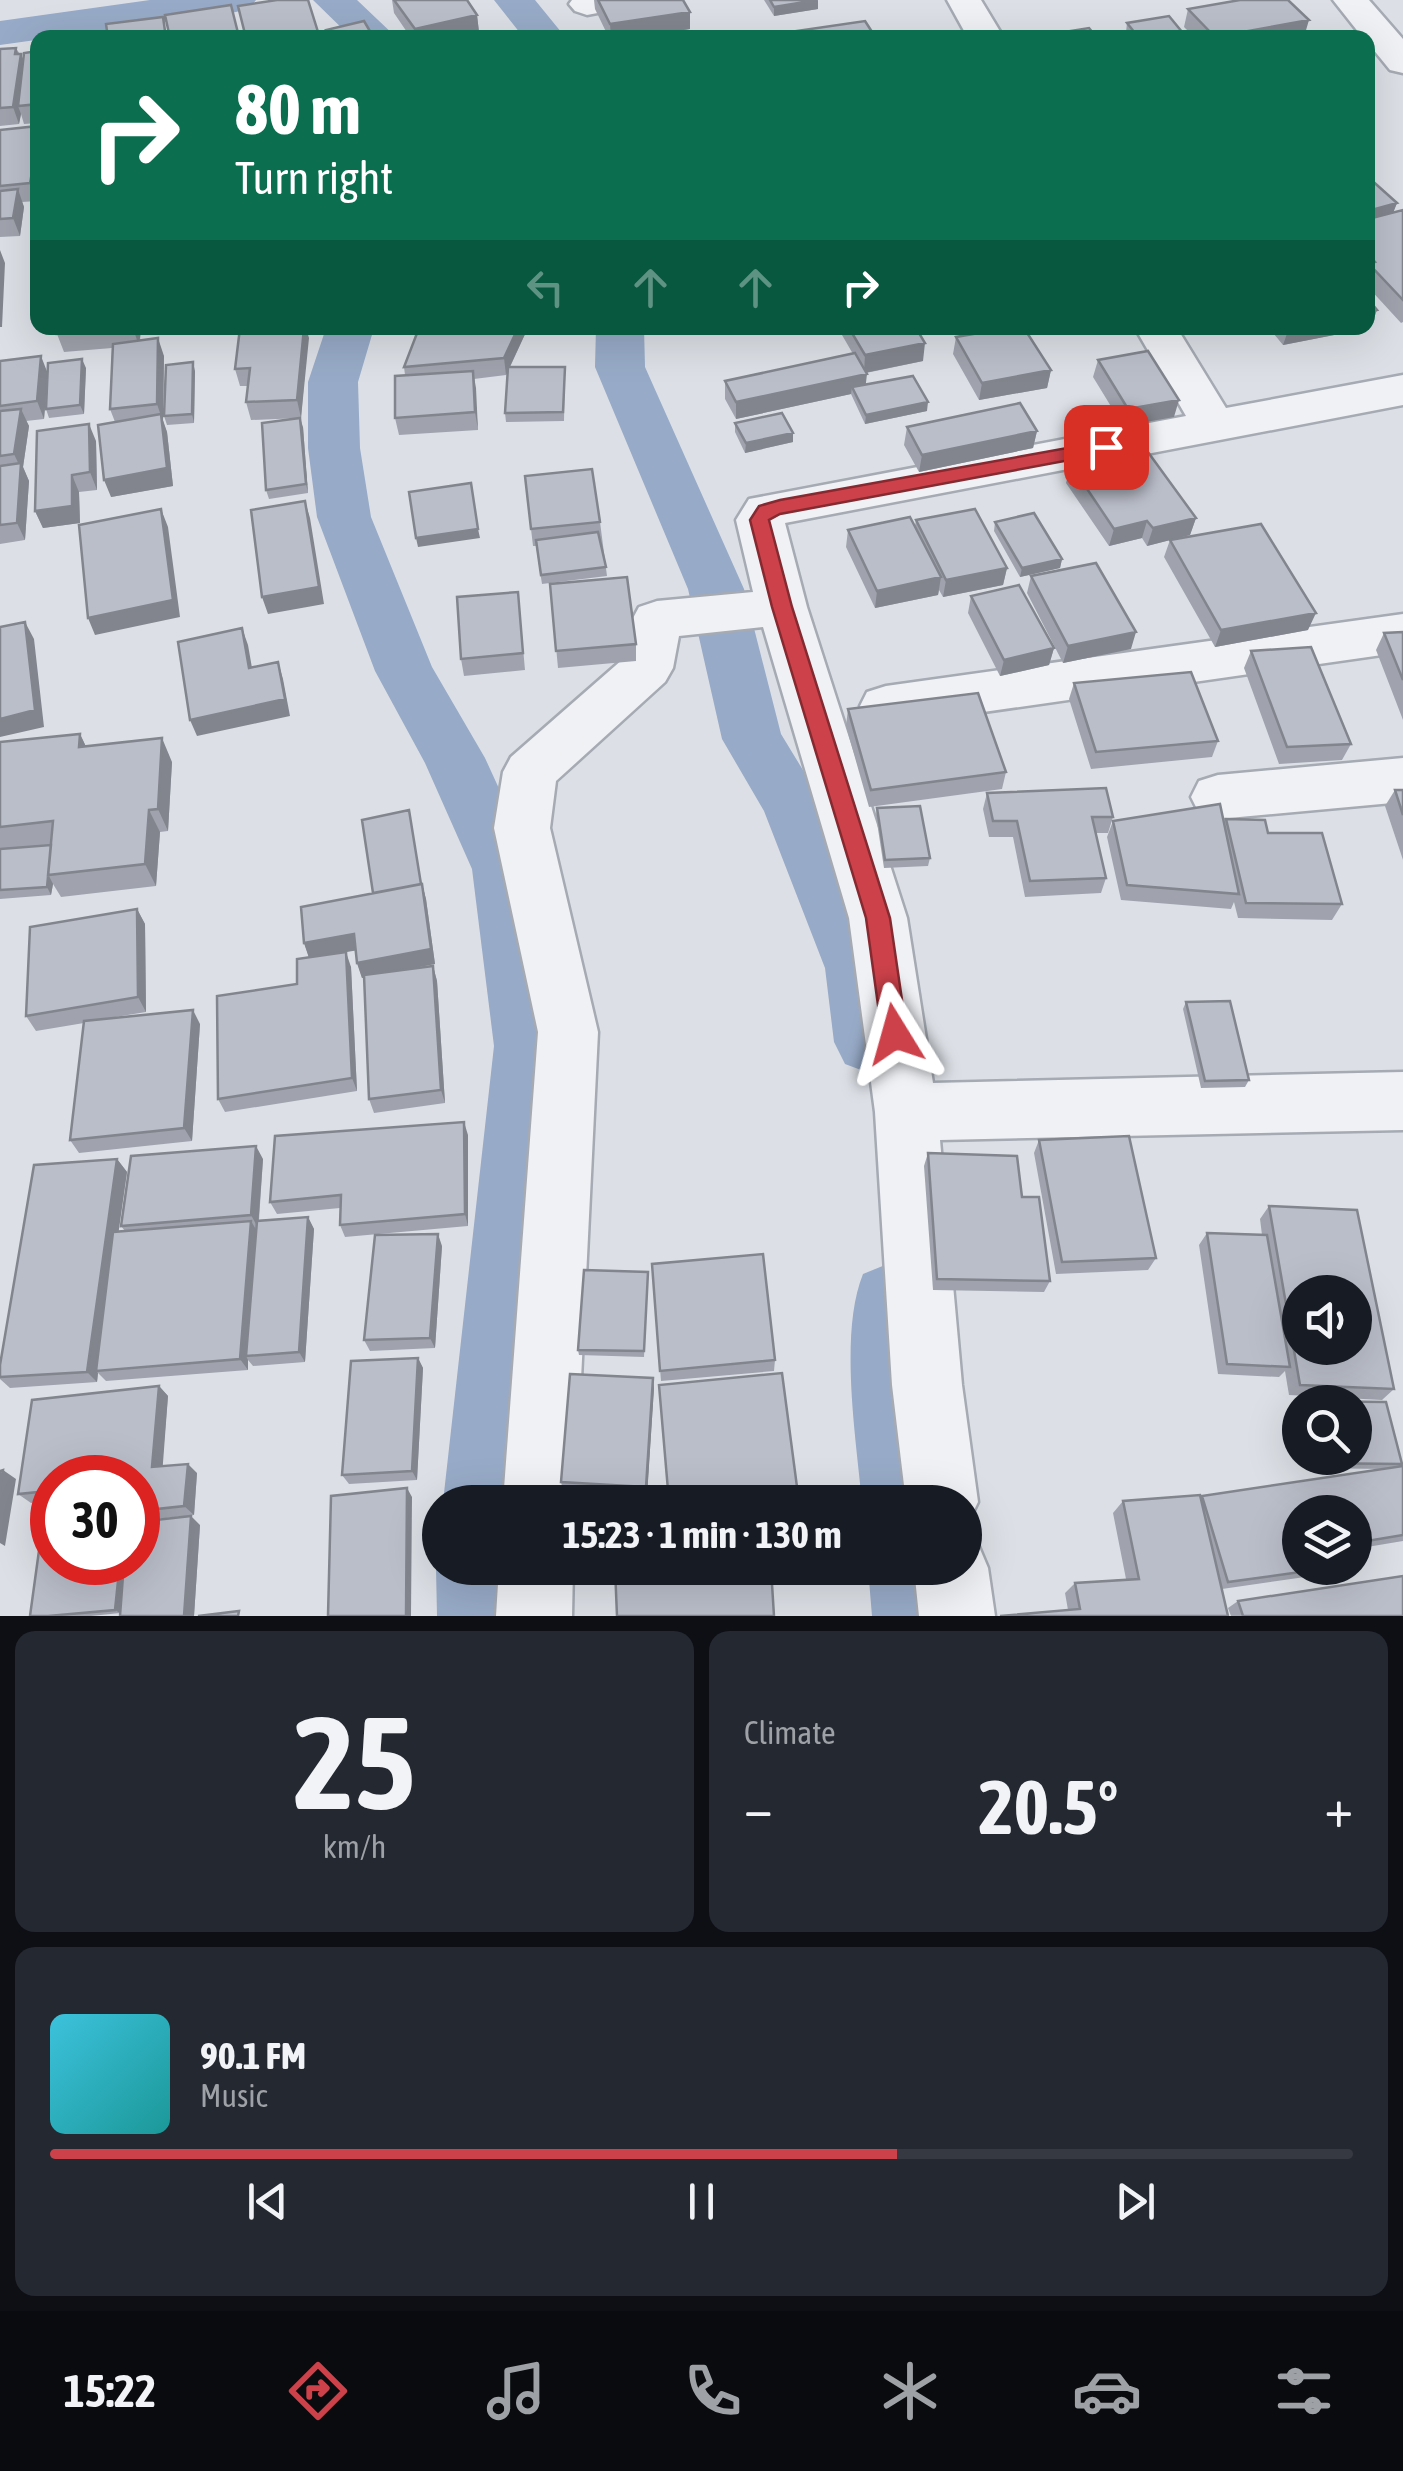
<!DOCTYPE html>
<meta charset="utf-8">
<style>
:root{--surface:#171b24;--page:#242831;--text:#f1f3f6;--muted:#9ea1a6;--line:#363941;--accent:#cc414a}
body{margin:0;font-family:"Asap Condensed",sans-serif;background:var(--page);color:var(--text);height:100vh;display:flex;flex-direction:column;font-size:38px;white-space:nowrap}
*{box-sizing:border-box;margin:0}
p{font-size:32px;color:var(--muted)}
.icon{flex:none;width:55px;height:55px;fill:none;stroke:currentColor;stroke-width:2;stroke-linecap:round;stroke-linejoin:round}
.map{position:relative;height:1616px;overflow:hidden}
.side{display:flex;flex-direction:column;gap:15px;padding:15px;background:#0d0f14;flex:1}
.side>*{flex:none}
.hud{position:absolute;left:30px;top:30px;width:1345px;height:305px;border-radius:20px;box-shadow:0 10px 40px #0002;background:#0b6e4f;color:#fff;overflow:hidden}
.fabs{position:absolute;left:1282px;top:1275px;display:grid;gap:20px}
.fabs a{display:grid;place-items:center;width:90px;height:90px;border-radius:50%;background:var(--surface);box-shadow:0 10px 40px #0002;font-size:50px}
.speed{position:absolute;left:30px;top:1455px;display:flex;gap:20px;font-size:50px;font-weight:700;text-align:center}
.speed>*{display:grid;place-content:center;width:130px;height:130px;border-radius:50%;background:var(--surface);box-shadow:0 10px 40px #0002;line-height:1}
.speed .limit{border:15px solid #d22;background:#fff;color:#111}
.pin{position:absolute;display:grid;place-items:center;width:85px;height:85px;color:#fff;margin:-42px;border-radius:20px;box-shadow:0 5px 15px #0006}
.me{position:absolute;width:110px;margin:-55px;rotate:352deg;stroke-linejoin:round;filter:drop-shadow(0 0 8px #0008)}
.turn{display:flex;align-items:center;gap:35px;height:210px;padding:0 40px;font-size:45px}
.turn .icon{width:130px;height:130px;stroke-width:2.5}
.turn b{display:block;font-size:70px;line-height:85px}
.lanes{display:flex;align-items:center;height:95px;padding:0 40px;background:#0003;justify-content:center;gap:50px;direction:ltr}
.lanes .off{opacity:.35}
.big{font-size:75px;font-weight:700;line-height:1.1}
.side .card{flex:1;display:flex;flex-direction:column;justify-content:center;gap:15px;min-width:0;padding:0 35px;border-radius:20px;background:var(--page)}
.side .dial{align-items:center;gap:0}
.dial b{font-size:130px;line-height:1}
.song{display:flex;align-items:center;gap:30px}
.cover{width:120px;height:120px;border-radius:15px;background:linear-gradient(135deg,hsl(190 70% 55%),hsl(180 70% 35%))}
.played{height:10px;border-radius:5px;background:linear-gradient(90deg,var(--accent) 65%,var(--line) 65%)}
.keys{display:flex;justify-content:space-around;direction:ltr}
.heat{display:flex;justify-content:space-between;align-items:center;font-size:55px;direction:ltr}
.side .tiles{flex:1;display:grid;gap:15px;grid-template-columns:1fr 1fr}
.card:last-child{grid-column:span 2}
.trip{position:absolute;left:422px;top:1485px;width:560px;height:100px;border-radius:50px;background:var(--surface);box-shadow:0 10px 40px #0002;font-weight:700;line-height:100px;text-align:center}
.tabs{display:flex;height:160px;justify-content:space-around;align-items:center;background:#090b0e;color:var(--muted)}
.tabs .icon{width:70px;height:70px}
.tabs .current{color:var(--accent)}
.tabs b{font-size:45px;color:var(--text)}
.map>svg:first-child{display:block}
.lines{fill:none;stroke-linecap:round;stroke-linejoin:round}
.canal{fill:#97aac7;fill-rule:evenodd}
.street-casing{stroke:#a5aab3;stroke-width:5}
.street{fill:#eff1f5;fill-rule:evenodd}
.wall{fill:#a0a3ad}
.shaded-wall{fill:#82858d}
.building{fill:#babec9;stroke:#82858d;stroke-width:2.5;fill-rule:evenodd}
.route{fill:#cc414a;stroke:#852a30;stroke-width:2.5}
</style>
<div class="map">
<svg width="1403" height="1616" viewBox="0 0 1403 1616">
<rect width="100%" height="100%" fill="#dce0e6"/>
<g class="lines">
<path class="canal" d="M150,0H256L250,8L236,12L0,45V21Z
M313,0H357L397,38H352Z
M494,0H535L566,38H524Z
M326,328H374L358,382L360,448L371,517L432,667L485,758L536,869L564,1046L525,1502H443L494,1046L472,869L425,763L375,671L317,517L308,448V382Z
M596,328H644L645,367L744,589L781,734L823,803L893,968L904,1042L893,1064L869,1073L845,1064L834,1042L825,968L764,811L722,739L688,589L595,367Z
M890,1263L917,1274L928,1301L933,1402L944,1502H862C856,1438 839,1333 863,1274Z
M440,1558V1568H520L523,1616H437L436,1568Z
M868,1568H952L958,1616H872Z"/>
<defs>
<path id="street" d="M572,0H634L629,7L587,15L575,11L569,4Z
M947,0H981L1004,38H968Z
M1333,0H1369L1403,39V73L1390,70L1368,43V38H1363Z
M1135,328H1177L1226,408L1403,375V405L785,523L807,607L907,918L933,1083L1403,1072V1130L940,1140L962,1385L978,1502L965,1529V1502H906L892,1385L875,1112L849,918L763,627L679,636L673,668L665,682L556,781L550,828L598,1032L575,1502H503L538,1032L494,828L503,772L511,757L623,659L632,620L639,607L657,601L753,592L736,520L749,499L1186,416Z
M1403,614V652L886,726L867,720L860,706L867,692L886,686Z
M1403,758V802L1218,819L1199,813L1191,797L1199,781L1218,775Z
M965,1537L977,1542L988,1568L995,1616H919L914,1568H965Z
M499,1568H573L572,1616H496Z"/>
</defs>
<use href="#street" class="street-casing"/>
<use href="#street" class="street"/>
</g>
<path class="wall" d="M392,0H467L477,15L479,32L456,38H411L394,13Z
M594,0H683L690,29L635,38H609L595,9Z
M764,0H817L818,9L774,16Z
M1188,9L1304,37L1195,38L1184,27Z
M1127,23L1187,38H1130L1126,32Z
M16,48L23,59L38,51V123L24,124L21,114L19,124L0,126V49Z
M38,126L37,201L22,202L24,207L20,236L0,237V130Z
M1368,177L1397,203L1393,212L1403,210V322L1401,323L1368,287Z
M1377,310L1370,328L1283,345L1269,328H1368Z
M58,328H141L140,341L164,356L163,422L167,432L173,486L111,497L115,422L110,409L112,348L64,352L57,334Z
M240,328H317L316,335H308L301,418L251,420L246,402L248,386H240L235,369Z
M842,328H916L923,361L866,373V385L927,411L865,424L851,394L736,419L725,399V381L853,354L842,335Z
M526,332L510,367H565L564,421L506,422L505,413L508,372L506,375L474,379L478,430L399,435L395,418L405,375L404,367Z
M956,337L1051,370L1047,388L979,400L953,354Z
M1098,360L1174,417L1123,426L1093,377Z
M0,361L48,373L86,368L84,414L49,418L46,409V393L44,419L26,421L29,426L23,467L29,481L25,540L0,544Z
M195,371L194,423L167,425L164,416Z
M735,423L793,433V442L745,453L735,432Z
M303,427L308,493L269,499L266,490Z
M907,427L1037,431L1033,448L919,472L904,445Z
M96,441L97,490L79,492L80,523L43,528L35,511Z
M1071,465L1196,518L1190,535L1170,540L1308,630L1215,647L1164,557L1170,540L1147,546L1142,538L1109,546L1066,483Z
M916,520L1007,568L1003,585L943,597L939,590L938,595L875,608L846,547L848,530L915,526Z
M600,522L607,576L542,584L536,546H533L531,529Z
M995,522L1062,559L1060,568L1020,577L994,531Z
M1031,576L1131,649L1063,663L1027,593Z
M550,584L636,644V661L558,668Z
M518,592L525,670L464,676L461,659Z
M971,596L1054,648L1049,665L1000,676L968,613Z
M1403,632V720L1376,650L1384,633Z
M1251,651L1351,744L1342,760L1279,764L1244,668Z
M1074,683L1218,741L1212,757L1091,769L1069,699Z
M848,709L1006,772L1002,789L869,807L846,726Z
M80,734L86,747L172,762L168,831L160,832L156,886L61,897L53,884L51,895L0,899V742Z
M1395,790H1403V860L1385,806Z
M987,793L1113,817L1108,833H1096L1106,878L1101,893L1025,897L1013,837H989L983,809Z
M877,808L930,858L928,866L884,868L876,816Z
M1226,819L1268,833L1342,904L1332,920L1238,918L1234,902L1231,909L1121,900L1107,837L1113,821L1224,823Z
M422,884L426,899L435,964L407,969L433,966L437,981L445,1103L374,1113L369,1099L364,978H362L357,963L356,950L338,953L351,967L357,1091L225,1112L218,1099L297,984L309,957L304,943Z
M137,909L145,924L146,1012L103,1019L200,1024L192,1141L79,1153L70,1140L84,1023L36,1031L26,1016Z
M1186,1002L1249,1080L1245,1087L1201,1088L1183,1009Z
M468,1135V1226L345,1237L340,1225V1208L277,1214L270,1202Z
M1039,1140L1156,1258L1148,1270L1056,1274L1034,1153Z
M928,1153L1022,1197L1050,1281L1044,1292L933,1290L924,1166Z
M117,1159L127,1172L118,1232L125,1231L121,1226L263,1159L259,1220L308,1217L314,1229L305,1362L253,1366L248,1360V1370L106,1381L98,1373L97,1382L10,1388L0,1379V1365Z
M1269,1206L1394,1389L1382,1400L1289,1395L1285,1371L1279,1377L1218,1374L1199,1245L1207,1233L1262,1235L1260,1219Z
M442,1246L435,1348L370,1351L364,1340Z
M652,1264L775,1360L774,1371L661,1381Z
M648,1272L644,1357L579,1355L578,1350Z
M418,1358L423,1368L417,1480L349,1484L342,1475Z
M159,1386L168,1396L162,1466L197,1473L194,1515L138,1521V1478H52V1526L46,1521L48,1501L31,1503L18,1494Z
M654,1388L647,1496L563,1491L561,1482Z
M1295,1401L1386,1402L1402,1464L1399,1467L1403,1466V1541L1355,1549V1512H1300V1568H1341L1333,1573L1222,1589L1228,1616H1000L1068,1610L1065,1593L1075,1583L1126,1579L1113,1513L1123,1501L1200,1495L1201,1497L1386,1469L1303,1468L1301,1458H1355V1402H1300V1454L1290,1406Z
M200,1525L194,1616L120,1613L91,1616H30L52,1562Z
M1238,1601L1403,1616H1231L1228,1608Z"/>
<path class="shaded-wall" d="M818,0V9L774,16V7Z
M690,12V29L635,38H611L610,24Z
M477,15L479,32L456,38H416L415,29Z
M1309,20L1304,37L1215,38Z
M318,32L319,38H285Z
M16,48L20,59L21,54L27,71L18,106L21,114L19,124L13,107Z
M38,141L37,201L30,183Z
M18,189L24,207L20,236L13,218Z
M1397,203L1390,221L1368,227V211Z
M0,250L5,263L2,327H0Z
M1377,310L1370,328L1283,345L1289,328H1368V312Z
M133,328H141L139,346Z
M304,328H306L309,338L301,418L297,400Z
M518,328H526V332L506,375L504,358Z
M158,338L164,356L163,422L157,404Z
M925,343L923,361L864,373L865,355Z
M41,356L48,374L44,419L37,401Z
M82,359L86,368L84,414L80,405Z
M193,362L195,371L194,423L192,414Z
M1051,370L1047,388L979,400L982,383Z
M473,371L476,388L478,430L475,412Z
M867,374L865,391L852,387L851,394L736,419V402Z
M1179,400L1174,417L1123,426L1128,409Z
M928,402L927,411L865,424L866,415Z
M21,409L29,426L23,467L29,481L25,540L17,523L21,469L14,454Z
M161,414L167,432L173,486L111,497L104,480Z
M300,418L303,427L308,493L306,484Z
M89,424L96,441L97,490L90,472Z
M1037,431L1033,448L919,472L922,455Z
M793,433V442L745,453L746,443Z
M72,475L79,492L80,523L43,528L35,511Z
M305,501L310,518L324,604L268,614L262,597Z
M161,509L168,527L180,617L95,635L88,618Z
M1196,518L1190,535L1147,546L1153,528Z
M1147,521L1142,538L1109,546L1114,529Z
M478,529L480,538L418,547L416,538Z
M1062,559L1060,568L1020,577L1022,568Z
M1007,568L1003,585L943,597L946,580Z
M941,577L938,595L875,608L877,591Z
M1316,613L1308,630L1215,647L1221,630Z
M25,622L34,639L44,727L0,737V719Z
M242,628L248,645L255,685L249,668Z
M1136,632L1131,649L1063,663L1068,646Z
M1054,648L1049,665L1000,676L1004,660Z
M278,662L283,679L290,716L197,736L190,720Z
M80,734L91,757L79,747Z
M162,738L172,762L168,831L158,809Z
M149,810L160,832L156,886L145,864Z
M49,876L53,884L51,895L47,887Z
M422,884L426,899L435,964L362,978L357,963L423,890Z
M137,909L145,924L146,1012L138,997Z
M354,934L359,950L309,958L304,943Z
M346,952L351,967L357,1091L352,1078Z
M433,966L437,981L445,1103L441,1090Z
M193,1010L200,1024L192,1141L184,1128Z
M464,1122L468,1135V1226L465,1214Z
M256,1146L263,1159L258,1228L251,1215Z
M117,1159L127,1172L99,1371H96L98,1373L97,1382L87,1372Z
M308,1217L314,1229L305,1362L299,1352Z
M251,1221L258,1233L246,1356L248,1360V1370L240,1359Z
M438,1234L442,1246L435,1348L430,1338Z
M418,1358L423,1368L417,1480L412,1471Z
M653,1378L654,1388L647,1496L646,1487Z
M159,1386L168,1396L162,1476L152,1467Z
M188,1464L197,1473L194,1515L184,1506Z
M3,1470L16,1479L5,1546L0,1543V1491Z
M407,1488L412,1497L411,1616H406Z
M191,1516L200,1525L194,1616H184Z
M120,1562H126L120,1613L115,1610Z"/>
<path class="building" d="M277,0H308L318,32L285,38H246L238,6Z
M394,0H467L477,15L415,29Z
M598,0H683L690,12L610,24Z
M770,0H817L774,7Z
M1240,0H1288L1309,20L1215,37L1188,9Z
M231,5L239,37L170,38L165,15Z
M1169,16L1187,38H1139L1127,23Z
M163,17L166,38H108L106,24Z
M364,21L374,38H330L326,30Z
M865,21L876,38H793L790,32Z
M1089,28L1097,38H1048L1046,35Z
M494,33L498,38H477Z
M16,48L15,54H21L13,107L0,108V49Z
M38,51V104L18,106L24,53Z
M38,126V141L30,183L0,186V130Z
M1368,177L1397,203L1368,211Z
M18,189L13,218L0,219V191Z
M1403,210V300L1369,264L1375,262L1368,255V219Z
M1368,299L1377,310L1368,312Z
M58,328H133L57,334Z
M240,328H304L297,400L246,402L250,368L235,369Z
M419,328H518L504,358L404,367Z
M849,328H916L925,343L865,355Z
M1008,328H1024L1051,370L982,383L956,337Z
M158,338L157,404L110,409L113,344Z
M1148,351L1179,400L1128,409L1098,360Z
M855,353L867,374L736,402L725,381Z
M41,356L37,401L0,406V361Z
M82,359L80,405L46,409L48,363Z
M193,362L192,414L164,416L166,365Z
M508,367H565L563,412L505,413Z
M473,371L475,412L395,418V376Z
M913,376L928,402L866,415L852,387Z
M1020,403L1037,431L922,455L907,427Z
M21,409L14,454L0,456V411Z
M782,413L793,433L746,443L735,423Z
M161,414L167,468L104,480L98,425Z
M300,418L306,484L266,490L262,423Z
M89,424L90,472L72,475V506L35,511L37,431Z
M1145,448L1196,518L1153,528L1147,521L1114,529L1071,465Z
M21,463L17,523L0,525V466Z
M592,469L600,522L531,529L525,476Z
M471,483L478,529L416,538L409,492Z
M305,501L319,587L262,597L251,510Z
M161,509L173,600L88,618L79,525Z
M975,509L1007,568L946,580L916,520Z
M1034,513L1062,559L1022,568L995,522Z
M910,517L941,577L877,591L848,530Z
M1261,524L1316,613L1221,630L1170,540Z
M598,532L606,567L541,575L536,540Z
M1096,563L1136,632L1068,646L1031,576Z
M627,577L636,644L556,651L550,584Z
M1019,585L1054,648L1004,660L971,596Z
M518,592L523,653L461,659L457,597Z
M25,622L35,710L0,719V627Z
M242,628L249,668L278,662L285,699L190,720L178,642Z
M1403,632V680L1384,633Z
M1311,647L1351,744L1287,747L1251,651Z
M1191,672L1218,741L1096,752L1074,683Z
M978,693L1006,772L871,790L848,709Z
M80,734L79,747L162,738L158,809L149,810L145,864L48,875L53,821L0,827V742Z
M1106,788L1113,817H1092L1106,878L1030,881L1017,821H993L987,793Z
M1395,790H1403V815Z
M1220,804L1239,894L1127,885L1113,821Z
M920,806L930,858L885,860L877,808Z
M409,810L421,884L373,893L362,820Z
M1226,819L1265,820L1268,833H1322L1342,904L1246,903Z
M51,845L47,887L0,890V849Z
M422,884L431,949L357,963L354,934L304,943L301,907Z
M137,909L138,997L26,1016L30,927Z
M346,952L352,1078L218,1099L217,996L297,984V959Z
M433,966L441,1090L369,1099L364,975Z
M1230,1001L1249,1080L1205,1081L1186,1002Z
M193,1010L184,1128L70,1140L84,1021Z
M464,1122L465,1214L340,1225L341,1195L270,1202L275,1136Z
M1129,1136L1156,1258L1062,1262L1039,1140Z
M256,1146L251,1215L121,1226L131,1156Z
M928,1153L1017,1156L1022,1197H1039L1050,1281L937,1279Z
M117,1159L87,1372L0,1377V1365L34,1165Z
M1269,1206L1357,1210L1394,1389L1300,1385ZM1300,1292H1355V1348H1300Z
M308,1217L299,1352L246,1356L257,1221Z
M251,1221L240,1359L96,1371L113,1232Z
M1207,1233L1267,1235L1290,1367L1227,1364Z
M438,1234L430,1338L364,1340L375,1235Z
M763,1254L775,1360L660,1371L652,1264Z
M584,1270L648,1272L644,1351L578,1350Z
M418,1358L412,1471L342,1475L351,1361Z
M782,1373L799,1502H669L659,1385Z
M570,1374L653,1378L646,1487L561,1482Z
M159,1386L152,1467L188,1464L184,1506L138,1511V1478H52V1520L46,1521L49,1491L18,1494L32,1400Z
M1295,1401L1386,1402L1402,1464L1309,1463L1307,1458H1355V1402H1300V1424Z
M1403,1466V1535L1355,1543V1512H1300V1568H1329L1228,1582L1202,1496Z
M3,1470L0,1491V1471Z
M407,1488L406,1616H328L331,1496Z
M1200,1495L1228,1616H1000L1080,1609L1075,1583L1139,1579L1123,1501Z
M191,1516L184,1616H120L124,1562H138V1522Z
M52,1535V1562H120L115,1610L48,1616H30L41,1536Z
M615,1568H771L774,1616H617Z
M1403,1576V1616H1243L1238,1601Z
M239,1611L238,1616H198Z"/>
<path class="route" d="M1106,441L1113,442V452L780,514L769,520L792,607L890,918L907,1034L904,1042L895,1046L886,1042L882,1034L866,918L772,607L750,520L759,506L780,500Z"/>
</svg>
<div class="fabs">
<a><svg class="icon" aria-label="sound" viewBox="0 0 24 24"><path d="M4 9h4l5-4v14l-5-4H4zM17 9q2 3 0 6"/></svg></a>
<a><svg class="icon" aria-label="search" viewBox="0 0 24 24"><circle cx="10" cy="10" r="6"/><path d="M15 15l6 6"/></svg></a>
<a><svg class="icon" aria-label="layers" viewBox="0 0 24 24"><path d="M12 4l9 5-9 5-9-5zM3 14l9 5 9-5"/></svg></a>
</div>
<div class="speed"><div class="limit">30</div></div>
<div class="pin" style="left:1106px;top:447px;background:#d93025"><svg class="icon" aria-label="arrive" viewBox="0 0 24 24"><path d="M6 21V4h12l-3 4 3 4H6"/></svg></div>
<svg class="me" style="left:895px;top:1034px" viewBox="-20 -20 40 40"><path d="M0-17L14 15 0 8-14 15z" fill="#cc414a" stroke="#fff" stroke-width="4"/></svg>
<div class="trip">15:23 · 1 min · 130 m</div>
<div class="hud">
<div class="turn"><svg class="icon" aria-label="right" viewBox="0 0 24 24"><path d="M7 20v-9h11M14 6l5 5-5 5"/></svg><div><b>80 m</b>Turn right</div></div>
<div class="lanes"><svg class="icon off" aria-label="left" viewBox="0 0 24 24"><path d="M17 20v-9H6M10 6l-5 5 5 5"/></svg><svg class="icon off" aria-label="ahead" viewBox="0 0 24 24"><path d="M12 20V5M6 11l6-6 6 6"/></svg><svg class="icon off" aria-label="ahead" viewBox="0 0 24 24"><path d="M12 20V5M6 11l6-6 6 6"/></svg><svg class="icon" aria-label="right" viewBox="0 0 24 24"><path d="M7 20v-9h11M14 6l5 5-5 5"/></svg></div>
</div>
</div>
<section class="side">
<div class="tiles">
<div class="card dial"><b>25</b><p>km/h</p></div>
<div class="card"><p>Climate</p>
<div class="heat"><a>−</a><b class="big">20.5°</b><a>+</a></div>
</div>
<div class="card">
<div class="song"><i class="cover"></i><div><b>90.1 FM</b><p>Music</p></div></div>
<div class="played"></div>
<div class="keys"><svg class="icon" aria-label="previous" viewBox="0 0 24 24"><path d="M18 5L8 12l10 7zM5 5v14"/></svg><svg class="icon" aria-label="pause" viewBox="0 0 24 24"><path d="M8 5v14M16 5v14"/></svg><svg class="icon" aria-label="next" viewBox="0 0 24 24"><path d="M6 5l10 7-10 7zM19 5v14"/></svg></div>
</div>
</div>
</section>
<nav class="tabs">
<b>15:22</b>
<svg class="icon current" aria-label="directions" viewBox="0 0 24 24"><path d="M12 3l9 9-9 9-9-9zM9 14v-3h6M13 9l2 2-2 2"/></svg>
<svg class="icon" aria-label="music" viewBox="0 0 24 24"><path d="M9 18V5l10-2v13"/><circle cx="6" cy="18" r="3"/><circle cx="16" cy="16" r="3"/></svg>
<svg class="icon" aria-label="phone" viewBox="0 0 24 24"><path d="M5 4h4l2 5-3 2q2 4 5 5l2-3 5 2v4C11 20 4 13 5 4z"/></svg>
<svg class="icon" aria-label="climate" viewBox="0 0 24 24"><path d="M12 3v18M4 7l16 10M4 17L20 7"/></svg>
<svg class="icon" aria-label="car" viewBox="0 0 24 24"><path d="M5 17H2v-5l4-1 3-4h7l3 4 3 1v5h-3M9 17h6M6 11h13"/><circle cx="7" cy="17" r="2"/><circle cx="17" cy="17" r="2"/></svg>
<svg class="icon" aria-label="filters" viewBox="0 0 24 24"><path d="M4 7h16M4 17h16"/><circle cx="9" cy="7" r="2"/><circle cx="15" cy="17" r="2"/></svg>
</nav>
